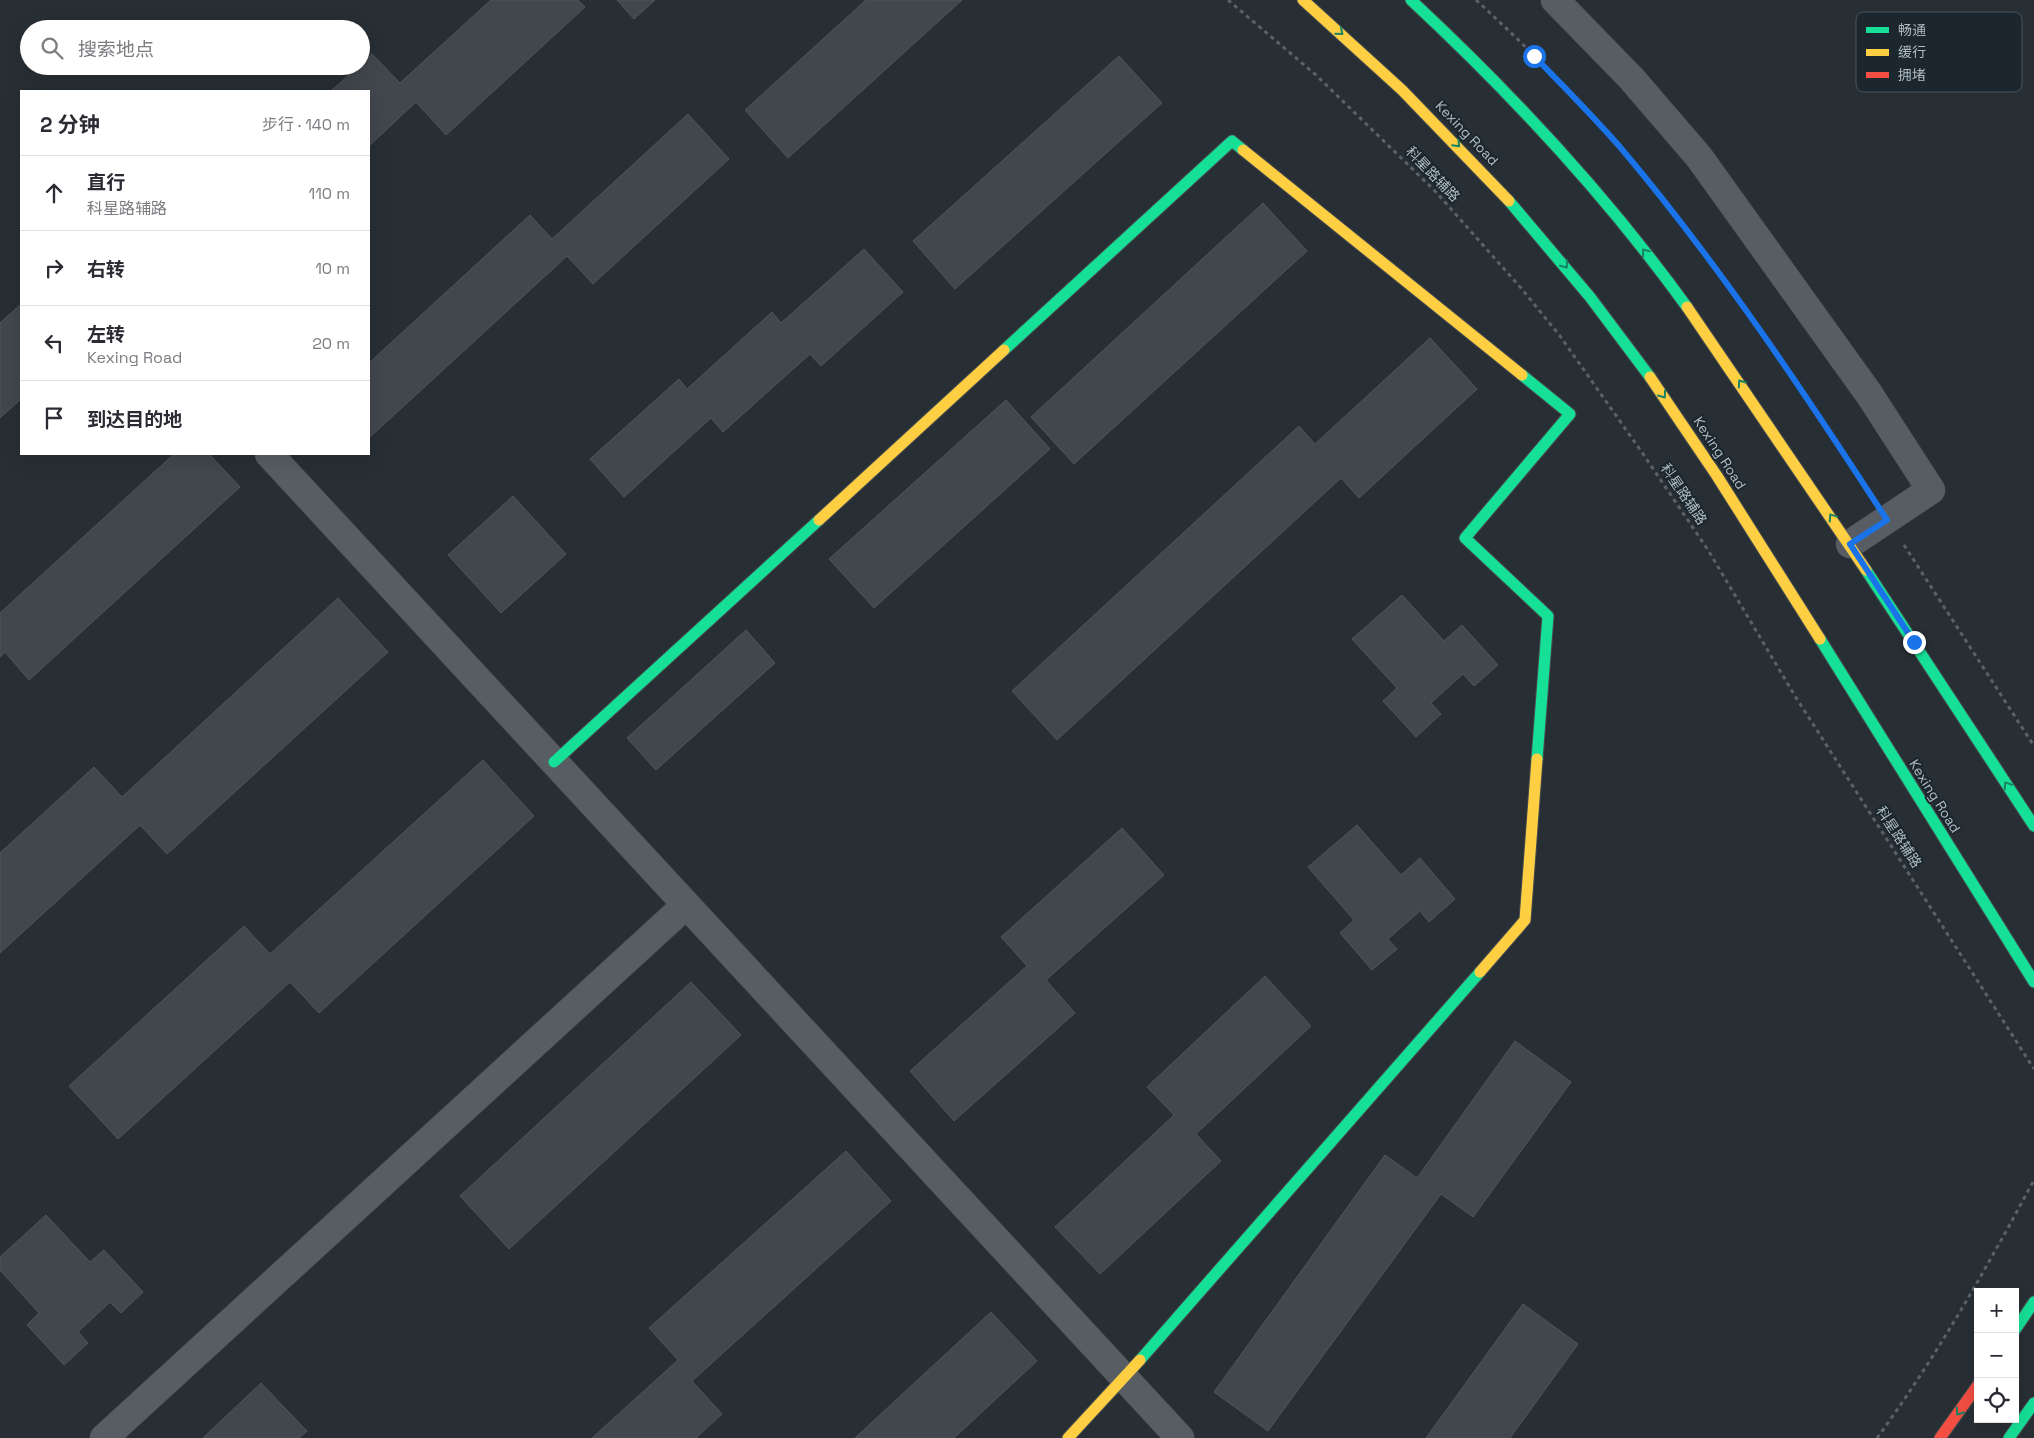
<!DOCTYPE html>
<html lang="zh">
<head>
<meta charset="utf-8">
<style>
	body { margin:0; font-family:"Space Grotesk","Noto Sans SC",sans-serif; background:#f2f2f3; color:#2b2b33 }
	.controls { position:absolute; right:15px; bottom:15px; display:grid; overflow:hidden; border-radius:0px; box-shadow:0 5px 20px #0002 }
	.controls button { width:45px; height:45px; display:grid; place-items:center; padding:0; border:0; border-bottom:1px solid #e1e1e2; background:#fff; color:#2b2b33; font:25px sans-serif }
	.stop { position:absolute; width:15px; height:15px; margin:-11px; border:4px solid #1a73e8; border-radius:50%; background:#fff }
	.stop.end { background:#1a73e8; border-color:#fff; box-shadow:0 1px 5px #0008 }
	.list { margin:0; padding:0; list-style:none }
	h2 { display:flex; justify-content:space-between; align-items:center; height:65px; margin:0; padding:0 20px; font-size:21px }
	h2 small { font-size:16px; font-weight:400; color:#7c7c81 }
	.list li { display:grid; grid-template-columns:32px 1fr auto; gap:15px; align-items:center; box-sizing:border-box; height:75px; padding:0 20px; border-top:1px solid #e1e1e2 }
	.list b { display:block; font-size:19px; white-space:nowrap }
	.list p { margin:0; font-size:16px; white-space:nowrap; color:#7c7c81 }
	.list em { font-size:16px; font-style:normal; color:#7c7c81 }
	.icon { flex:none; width:28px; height:28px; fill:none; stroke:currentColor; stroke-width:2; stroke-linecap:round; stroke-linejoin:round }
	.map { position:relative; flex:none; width:2034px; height:1438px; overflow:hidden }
	.search { position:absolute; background:#fff; box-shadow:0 5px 20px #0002; left:20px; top:20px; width:350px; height:55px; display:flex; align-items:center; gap:12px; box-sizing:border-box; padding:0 18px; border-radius:28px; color:#7c7c81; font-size:19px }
	.panel { position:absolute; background:#fff; box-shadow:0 5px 20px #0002; left:20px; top:90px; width:350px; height:365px; border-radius:0px }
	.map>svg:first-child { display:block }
	.building { fill:#41474c; stroke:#4f565b }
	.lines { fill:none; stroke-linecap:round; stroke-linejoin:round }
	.street-casing { stroke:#464b4f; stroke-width:29 }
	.fast-casing { stroke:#464b4f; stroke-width:13 }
	.slow-casing { stroke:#464b4f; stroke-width:13 }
	.jam-casing { stroke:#464b4f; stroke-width:13 }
	.path { stroke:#5b6166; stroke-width:3; stroke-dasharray:4 4; stroke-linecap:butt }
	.street { stroke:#575d62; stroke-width:28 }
	.fast { stroke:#16e098; stroke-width:11 }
	.slow { stroke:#ffcf43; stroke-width:11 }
	.jam { stroke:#f24e42; stroke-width:11 }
	.oneway { stroke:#188363 }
	.route { stroke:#1a73e8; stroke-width:6 }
	.labels { text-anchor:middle; stroke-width:4; stroke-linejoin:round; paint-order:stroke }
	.street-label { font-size:14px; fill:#b1bcc5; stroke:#1b262e }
	.key { fill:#1b262e; stroke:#48535b; stroke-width:1 }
	.key-label { font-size:14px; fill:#b1bcc5 }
</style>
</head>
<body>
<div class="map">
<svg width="2034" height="1438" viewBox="0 0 2034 1438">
	<rect width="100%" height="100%" fill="#282f34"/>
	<path class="building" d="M 491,0 L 578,0 L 585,7 L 446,135 L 416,102 L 369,146 L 369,91 L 331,91 L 359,66 L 361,66 L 361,64 L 372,54 L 400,83 Z
		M 617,0 L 655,0 L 634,19 Z
		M 866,0 L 962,0 L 788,158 L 745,110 Z
		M 1119,56 L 1162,103 L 955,289 L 913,241 Z
		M 688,114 L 729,159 L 593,284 L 567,256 L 369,438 L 369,363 L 530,215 L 552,239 Z
		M 1263,203 L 1307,251 L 1074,464 L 1031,417 Z
		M 864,249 L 903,292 L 821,366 L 810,354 L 723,432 L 711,418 L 624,497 L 590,459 L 679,379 L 687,389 L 772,312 L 781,323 Z
		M 21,304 L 21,399 L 0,418 L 0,323 Z
		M 1430,338 L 1477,389 L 1359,498 L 1341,478 L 1057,740 L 1012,691 L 1299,426 L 1315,444 Z
		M 1006,400 L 1050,449 L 874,608 L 829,559 Z
		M 174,454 L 209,454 L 240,487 L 29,680 L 5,652 L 0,657 L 0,613 Z
		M 513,496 L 566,554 L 501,613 L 448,555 Z
		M 1402,595 L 1444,641 L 1462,625 L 1498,665 L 1474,686 L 1463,674 L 1431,703 L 1441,714 L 1416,737 L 1383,701 L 1397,688 L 1352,639 Z
		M 338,598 L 388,652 L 167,854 L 140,825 L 0,953 L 0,853 L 94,767 L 122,797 Z
		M 746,630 L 775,663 L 656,770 L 627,738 Z
		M 483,760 L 534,816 L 319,1013 L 290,982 L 118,1139 L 69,1086 L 244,926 L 270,954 Z
		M 1357,825 L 1401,875 L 1420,858 L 1455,899 L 1429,922 L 1420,911 L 1388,939 L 1397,949 L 1372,970 L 1340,933 L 1354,920 L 1308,867 Z
		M 1122,828 L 1164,875 L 1046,980 L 1075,1013 L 954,1121 L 910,1071 L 1027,966 L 1001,937 Z
		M 1265,976 L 1311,1026 L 1196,1134 L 1221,1161 L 1100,1274 L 1055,1227 L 1174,1115 L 1147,1087 Z
		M 691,982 L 741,1035 L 509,1249 L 460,1196 Z
		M 1515,1041 L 1571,1082 L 1473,1217 L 1441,1194 L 1268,1431 L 1214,1392 L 1385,1155 L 1417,1178 Z
		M 846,1151 L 891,1201 L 692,1381 L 722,1414 L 696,1438 L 592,1438 L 678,1360 L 649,1328 Z
		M 46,1215 L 90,1262 L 104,1250 L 143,1292 L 121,1313 L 110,1302 L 78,1332 L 88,1343 L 64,1365 L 27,1325 L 39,1313 L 0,1270 L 0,1257 Z
		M 1523,1304 L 1578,1344 L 1510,1438 L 1426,1438 Z
		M 991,1312 L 1037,1361 L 954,1438 L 855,1438 Z
		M 261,1383 L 307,1431 L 299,1438 L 203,1438 Z"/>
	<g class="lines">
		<g class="street-casing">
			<path id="street" d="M 1555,0 L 1631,78 L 1699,157 L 1869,394 L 1931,490 L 1850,544
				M 269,454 L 1180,1438
				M 104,1438 L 686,905"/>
		</g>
		<g class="fast-casing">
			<path id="fast" d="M 1411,0 C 1512,94 1606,195 1687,307
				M 1509,201 L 1590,297 L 1650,377
				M 1004,350 L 1232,141 L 1243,150
				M 1522,375 L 1570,414 L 1465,538 L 1548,616 L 1537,759
				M 1866,570 L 2034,826
				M 1820,639 L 2034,982
				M 554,762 L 819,520
				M 2015,1330 L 2034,1302
				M 1140,1360 L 1480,972
				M 2009,1438 L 2034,1403"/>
		</g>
		<g class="slow-casing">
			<path id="slow" d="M 1303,0 L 1402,90 L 1509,201
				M 1243,150 L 1522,375
				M 1687,307 L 1866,570
				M 1650,377 L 1717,476 L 1820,639
				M 819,520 L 1004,350
				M 1480,972 L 1525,920 L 1537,759
				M 1068,1438 L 1140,1360"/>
		</g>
		<g class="jam-casing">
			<path id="jam" d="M 1940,1438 L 1978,1385"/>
		</g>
		<path class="path" d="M 1228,0 L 1316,75 L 1435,191 L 1521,288 L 1560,336 L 1641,451 L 1708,550 L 1795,696 L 2034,1069
			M 1476,0 C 1526,46 1575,95 1619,146 C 1713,255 1793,374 1870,494
			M 1904,545 L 2034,746
			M 1877,1438 C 1937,1356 1986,1269 2034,1180"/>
		<use href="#street" class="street"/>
		<use href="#fast" class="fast"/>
		<use href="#slow" class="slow"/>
		<use href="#jam" class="jam"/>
	</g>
	<defs><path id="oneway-chevron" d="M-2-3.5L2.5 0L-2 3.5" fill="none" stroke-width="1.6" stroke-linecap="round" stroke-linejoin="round" transform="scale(1.25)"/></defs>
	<g class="oneway">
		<use href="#oneway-chevron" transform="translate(1340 32) rotate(40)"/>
		<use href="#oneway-chevron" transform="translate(1457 144) rotate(47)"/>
		<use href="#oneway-chevron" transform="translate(1645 252) rotate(-127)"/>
		<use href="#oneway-chevron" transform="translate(1565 265) rotate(52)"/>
		<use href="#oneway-chevron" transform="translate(1741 383) rotate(-125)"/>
		<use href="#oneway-chevron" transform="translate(1663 395) rotate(54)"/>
		<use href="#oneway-chevron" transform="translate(1832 517) rotate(-124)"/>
		<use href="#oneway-chevron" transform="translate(2007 785) rotate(-123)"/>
		<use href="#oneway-chevron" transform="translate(1959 1412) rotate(125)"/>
	</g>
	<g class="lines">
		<path class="route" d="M 1534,56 C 1563,86 1593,116 1620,147 C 1719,264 1804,392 1887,520 L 1850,544 L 1914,642"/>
	</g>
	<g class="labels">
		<g class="street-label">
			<text transform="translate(1467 133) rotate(46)" y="5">Kexing Road</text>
			<text transform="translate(1433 174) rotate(46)" y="5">科星路辅路</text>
			<text transform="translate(1720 453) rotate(57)" y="5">Kexing Road</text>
			<text transform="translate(1684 494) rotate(56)" y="5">科星路辅路</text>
			<text transform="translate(1935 796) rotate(58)" y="5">Kexing Road</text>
			<text transform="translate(1899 837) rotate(57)" y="5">科星路辅路</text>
		</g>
	</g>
	<rect x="1856" y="12" width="166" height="80" rx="8" class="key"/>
	<rect x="1866" y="27" width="23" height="6" fill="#16e098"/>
	<rect x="1866" y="49" width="23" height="7" fill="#ffcf43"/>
	<rect x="1866" y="72" width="23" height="6" fill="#f24e42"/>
	<g class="key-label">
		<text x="1898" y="35">畅通</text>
		<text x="1898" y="57">缓行</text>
		<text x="1898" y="80">拥堵</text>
	</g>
</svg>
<div class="controls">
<button>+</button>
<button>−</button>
<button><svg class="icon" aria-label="locate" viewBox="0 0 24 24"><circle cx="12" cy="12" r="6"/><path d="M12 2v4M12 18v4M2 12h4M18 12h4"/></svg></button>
</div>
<div class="stop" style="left:1534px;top:56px"></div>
<div class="stop end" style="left:1914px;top:642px"></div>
<div class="search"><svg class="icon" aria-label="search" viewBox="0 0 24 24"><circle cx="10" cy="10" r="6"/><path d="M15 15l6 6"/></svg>搜索地点</div>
<section class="panel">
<h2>2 分钟<small>步行 · 140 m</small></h2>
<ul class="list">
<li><svg class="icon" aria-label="ahead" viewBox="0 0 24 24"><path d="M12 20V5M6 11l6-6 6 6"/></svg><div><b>直行</b><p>科星路辅路</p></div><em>110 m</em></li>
<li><svg class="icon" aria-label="right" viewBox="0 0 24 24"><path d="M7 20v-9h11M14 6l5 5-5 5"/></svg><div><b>右转</b></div><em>10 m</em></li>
<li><svg class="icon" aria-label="left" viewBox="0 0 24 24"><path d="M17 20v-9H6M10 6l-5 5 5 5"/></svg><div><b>左转</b><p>Kexing Road</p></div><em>20 m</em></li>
<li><svg class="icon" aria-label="arrive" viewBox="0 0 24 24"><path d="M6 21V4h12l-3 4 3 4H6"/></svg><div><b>到达目的地</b></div></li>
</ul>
</section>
</div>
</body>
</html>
